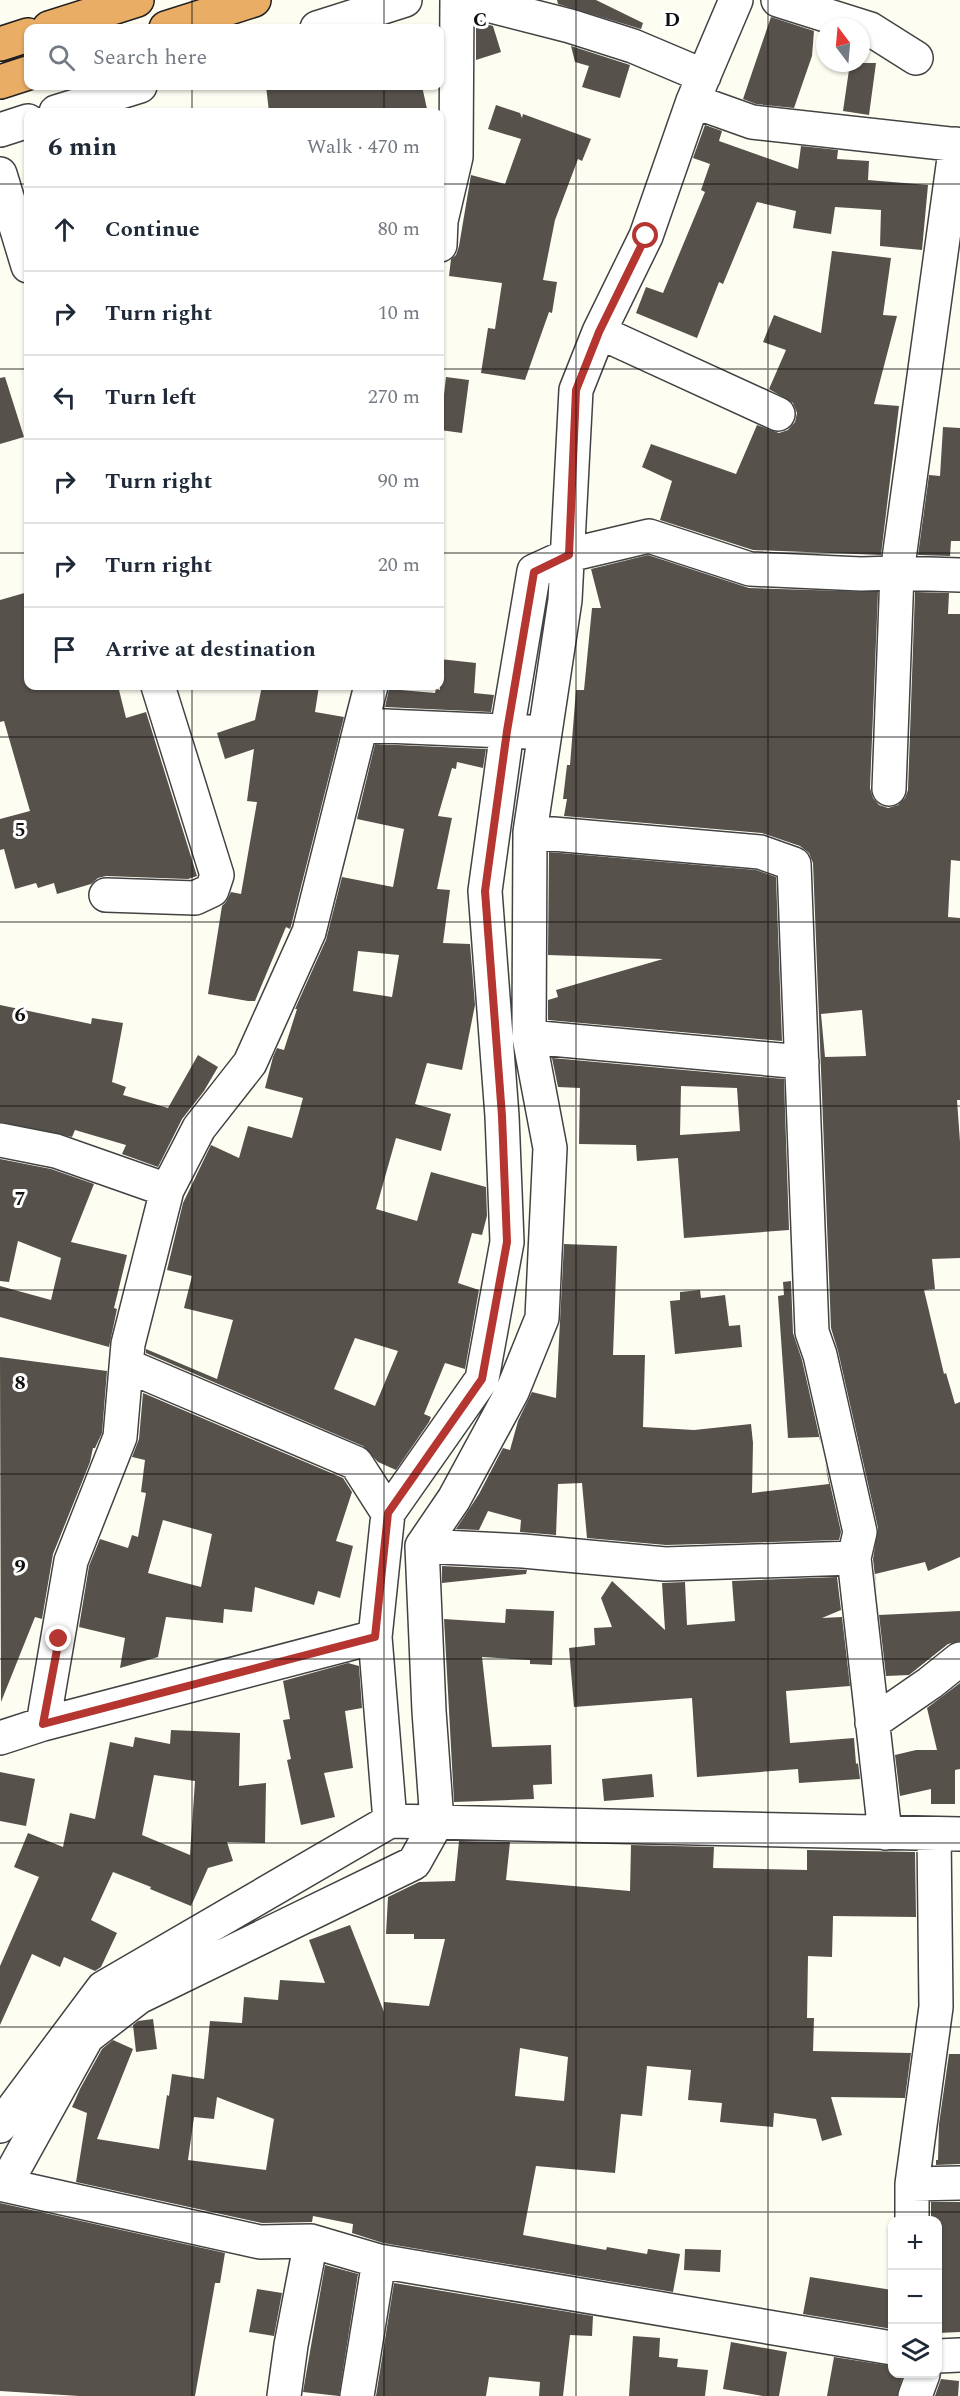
<!DOCTYPE html>
<html lang="en">
<head>
<meta charset="utf-8">
<style>
	body { margin:0; font-family:Spectral,serif; background:#f2f2f3; color:#1f2937 }
	.controls { position:absolute; right:18px; bottom:18px; display:grid; overflow:hidden; border-radius:12px; box-shadow:0 2px 4px #0004 }
	.controls button { width:54px; height:54px; display:grid; place-items:center; padding:0; border:0; border-bottom:2px solid #e0e1e3; background:#fff; color:#1f2937; font:30px sans-serif }
	.compass { position:absolute; left:816px; top:18px; width:54px; height:54px; border-radius:50%; background:#fff; box-shadow:0 2px 4px #0004; rotate:344deg }
	.stop { position:absolute; width:18px; height:18px; margin:-14px; border:4px solid #b53631; border-radius:50%; background:#fff }
	.stop.end { background:#b53631; border-color:#fff; box-shadow:0 2px 6px #0008 }
	.list { margin:0; padding:0; list-style:none }
	h2 { display:flex; justify-content:space-between; align-items:center; height:78px; margin:0; padding:0 24px; font-size:26px }
	h2 small { font-size:20px; font-weight:400; color:#747a83 }
	.list li { display:grid; grid-template-columns:39px 1fr auto; gap:18px; align-items:center; box-sizing:border-box; height:84px; padding:0 24px; border-top:2px solid #e0e1e3 }
	.list b { display:block; font-size:22px; white-space:nowrap }
	.list em { font-size:20px; font-style:normal; color:#747a83 }
	.icon { flex:none; width:33px; height:33px; fill:none; stroke:currentColor; stroke-width:2; stroke-linecap:round; stroke-linejoin:round }
	.map { position:relative; flex:none; width:960px; height:2396px; overflow:hidden }
	.search { position:absolute; background:#fff; box-shadow:0 2px 4px #0004; left:24px; top:24px; width:420px; height:66px; display:flex; align-items:center; gap:15px; box-sizing:border-box; padding:0 21px; border-radius:12px; color:#747a83; font-size:22px }
	.panel { position:absolute; background:#fff; box-shadow:0 2px 4px #0004; left:24px; top:108px; width:420px; height:582px; border-radius:12px }
	.map>svg:first-child { display:block }
	.building { fill:#57514c; fill-rule:evenodd }
	.lines { fill:none; stroke-linecap:round; stroke-linejoin:round }
	.minor-casing { stroke:#424242; stroke-width:36 }
	.highway-casing { stroke:#202020; stroke-width:36 }
	.minor { stroke:#fff; stroke-width:33 }
	.highway { stroke:#e9ad65; stroke-width:33 }
	.route { stroke:#b53631; stroke-width:8 }
	.grid { fill:none; stroke:#0f0f0f; stroke-width:1.5; stroke-opacity:0.55 }
	.grid-label { font-size:20px; text-anchor:middle; font-weight:bold; fill:#0f0f0f; stroke:#fff; stroke-width:6; stroke-linejoin:round; paint-order:stroke }
</style>
</head>
<body>
<div class="map">
<svg width="960" height="2396" viewBox="0 0 960 2396">
	<rect width="100%" height="100%" fill="#fefdf2"/>
	<path class="building" d="M 557,0 L 596,0 L 643,23 L 641,29 L 558,4 Z
		M 771,17 L 814,31 L 812,56 L 794,108 L 756,104 L 743,99 Z
		M 482,23 L 493,26 L 501,52 L 476,60 L 476,25 Z
		M 571,46 L 630,65 L 620,98 L 582,87 L 589,66 L 575,62 Z
		M 850,63 L 876,63 L 869,115 L 843,111 Z
		M 266,86 L 422,86 L 427,109 L 409,112 L 269,112 Z
		M 496,105 L 520,113 L 522,118 L 523,114 L 591,139 L 582,161 L 578,159 L 555,220 L 543,280 L 557,282 L 552,313 L 549,312 L 525,380 L 481,373 L 488,328 L 495,329 L 502,283 L 449,276 L 451,259 L 456,255 L 459,246 L 471,175 L 505,184 L 521,139 L 488,129 Z
		M 705,125 L 722,131 L 719,141 L 798,169 L 801,146 L 838,150 L 837,159 L 869,161 L 868,180 L 928,185 L 922,250 L 880,246 L 881,210 L 835,207 L 831,234 L 793,228 L 796,211 L 757,202 L 723,284 L 719,282 L 697,338 L 636,313 L 646,287 L 663,293 L 705,192 L 701,190 L 710,164 L 693,158 Z
		M 832,251 L 891,258 L 883,315 L 897,316 L 874,404 L 899,406 L 881,555 L 753,550 L 660,520 L 672,481 L 642,467 L 651,444 L 736,474 L 757,425 L 779,433 L 788,430 L 795,422 L 797,413 L 793,403 L 769,389 L 786,350 L 763,342 L 774,315 L 821,333 Z
		M 5,377 L 24,437 L 0,444 L 0,378 Z
		M 446,377 L 469,380 L 462,433 L 440,430 Z
		M 943,427 L 960,428 L 960,541 L 951,541 L 950,556 L 918,555 L 929,475 L 940,476 Z
		M 648,555 L 749,588 L 878,592 L 870,788 L 873,798 L 879,805 L 888,808 L 898,805 L 905,798 L 908,790 L 915,592 L 949,593 L 948,614 L 960,614 L 960,861 L 951,860 L 948,917 L 960,918 L 960,1100 L 957,1100 L 960,1142 L 960,1258 L 932,1259 L 935,1289 L 924,1290 L 944,1374 L 946,1373 L 955,1404 L 960,1402 L 960,1557 L 928,1571 L 925,1562 L 875,1574 L 877,1594 L 873,1559 L 878,1528 L 838,1351 L 831,1328 L 813,863 L 809,853 L 800,846 L 762,833 L 564,816 L 567,799 L 563,799 L 567,765 L 570,765 L 576,690 L 584,690 L 592,608 L 601,608 L 591,569 ZM 862,1010 L 866,1056 L 825,1057 L 821,1014 Z
		M 28,592 L 28,686 L 118,686 L 126,718 L 146,712 L 197,876 L 188,879 L 106,876 L 98,878 L 91,884 L 57,894 L 54,883 L 38,888 L 36,883 L 15,889 L 4,849 L 0,850 L 0,819 L 30,811 L 4,721 L 0,722 L 0,600 Z
		M 440,659 L 476,663 L 474,693 L 494,695 L 491,712 L 385,707 L 389,689 L 435,693 L 436,689 L 440,690 Z
		M 262,686 L 319,686 L 315,712 L 344,717 L 291,926 L 290,929 L 286,927 L 255,1001 L 248,1001 L 208,994 L 222,906 L 226,902 L 231,892 L 241,894 L 257,802 L 247,801 L 254,749 L 225,759 L 217,733 L 255,720 Z
		M 375,744 L 486,749 L 483,768 L 457,762 L 456,769 L 452,768 L 438,816 L 452,818 L 437,889 L 450,890 L 443,943 L 470,944 L 475,1005 L 462,1070 L 427,1063 L 415,1104 L 451,1114 L 441,1151 L 396,1138 L 376,1209 L 417,1221 L 431,1172 L 486,1187 L 487,1216 L 482,1235 L 472,1233 L 458,1283 L 479,1290 L 465,1369 L 445,1363 L 424,1414 L 431,1417 L 429,1422 L 396,1470 L 378,1462 L 363,1446 L 146,1353 L 146,1349 L 217,1379 L 233,1320 L 184,1308 L 192,1276 L 167,1270 L 183,1203 L 211,1145 L 239,1158 L 248,1126 L 292,1138 L 303,1098 L 265,1088 L 273,1057 L 277,1048 L 284,1050 L 297,1009 L 295,1009 L 326,940 L 342,877 L 393,887 L 404,829 L 357,819 ZM 358,951 L 399,955 L 392,997 L 353,991 ZM 355,1338 L 398,1351 L 375,1406 L 334,1389 Z
		M 549,852 L 756,870 L 776,877 L 782,1041 L 548,1020 L 548,1000 L 558,997 L 556,990 L 663,959 L 548,955 Z
		M 0,1005 L 91,1024 L 92,1018 L 123,1023 L 112,1082 L 126,1087 L 123,1095 L 168,1108 L 198,1055 L 218,1067 L 204,1091 L 182,1119 L 158,1167 L 122,1154 L 126,1145 L 75,1130 L 72,1137 L 0,1122 Z
		M 552,1058 L 784,1079 L 789,1230 L 684,1238 L 678,1158 L 637,1161 L 636,1145 L 579,1144 L 580,1088 L 558,1087 ZM 681,1086 L 737,1088 L 740,1131 L 680,1135 Z
		M 0,1159 L 51,1169 L 94,1184 L 71,1242 L 127,1255 L 114,1308 L 117,1309 L 109,1347 L 0,1317 L 0,1286 L 51,1300 L 61,1258 L 18,1241 L 9,1282 L 0,1281 Z
		M 564,1244 L 617,1246 L 613,1355 L 645,1355 L 643,1427 L 694,1430 L 751,1424 L 753,1443 L 752,1493 L 829,1484 L 825,1462 L 841,1532 L 839,1540 L 666,1545 L 587,1538 L 582,1483 L 558,1484 L 556,1535 L 520,1532 L 521,1520 L 488,1511 L 479,1530 L 456,1529 L 479,1494 L 503,1448 L 510,1450 L 518,1421 L 532,1392 L 556,1398 Z
		M 791,1281 L 793,1333 L 802,1360 L 821,1444 L 819,1437 L 788,1438 L 778,1296 L 784,1295 L 783,1282 Z
		M 700,1290 L 701,1298 L 725,1295 L 729,1326 L 740,1325 L 742,1347 L 675,1354 L 670,1301 L 680,1300 L 680,1292 Z
		M 0,1357 L 107,1371 L 102,1433 L 95,1448 L 93,1448 L 90,1462 L 53,1554 L 42,1619 L 35,1617 L 1,1702 Z
		M 143,1393 L 343,1478 L 352,1492 L 336,1541 L 353,1546 L 340,1598 L 318,1591 L 314,1605 L 255,1587 L 252,1612 L 224,1609 L 223,1623 L 166,1617 L 158,1657 L 120,1668 L 125,1638 L 79,1627 L 89,1566 L 100,1539 L 128,1548 L 132,1535 L 138,1537 L 146,1493 L 141,1492 L 145,1460 L 132,1457 L 139,1439 ZM 163,1520 L 212,1534 L 201,1587 L 148,1573 Z
		M 442,1566 L 527,1570 L 526,1574 L 442,1583 Z
		M 837,1577 L 841,1610 L 822,1618 L 842,1617 L 850,1686 L 786,1691 L 790,1743 L 854,1738 L 856,1764 L 858,1763 L 860,1779 L 799,1783 L 798,1769 L 697,1777 L 692,1698 L 574,1707 L 569,1648 L 595,1645 L 594,1628 L 612,1627 L 601,1598 L 612,1581 L 665,1630 L 662,1583 L 685,1582 L 687,1625 L 735,1621 L 732,1581 Z
		M 506,1609 L 554,1611 L 552,1665 L 530,1664 L 530,1660 L 482,1657 L 492,1747 L 551,1745 L 552,1784 L 533,1785 L 534,1799 L 454,1802 L 444,1619 L 505,1623 Z
		M 960,1611 L 960,1641 L 948,1644 L 909,1675 L 886,1676 L 879,1615 Z
		M 348,1663 L 359,1666 L 362,1708 L 345,1711 L 353,1768 L 324,1773 L 335,1817 L 301,1825 L 287,1760 L 291,1759 L 283,1720 L 290,1719 L 283,1681 Z
		M 960,1683 L 960,1769 L 955,1770 L 955,1804 L 931,1804 L 931,1789 L 900,1796 L 895,1755 L 916,1750 L 937,1750 L 927,1708 Z
		M 171,1730 L 240,1733 L 239,1786 L 266,1783 L 265,1843 L 227,1842 L 233,1861 L 208,1868 L 191,1906 L 150,1889 L 151,1887 L 113,1872 L 91,1920 L 117,1933 L 101,1967 L 95,1971 L 64,1957 L 60,1967 L 32,1954 L 0,2025 L 0,1966 L 39,1877 L 14,1867 L 28,1833 L 63,1847 L 70,1813 L 95,1819 L 110,1742 L 133,1747 L 135,1737 L 170,1744 ZM 154,1775 L 195,1781 L 190,1855 L 142,1835 Z
		M 0,1772 L 35,1779 L 26,1826 L 0,1821 Z
		M 652,1774 L 654,1797 L 604,1801 L 602,1779 Z
		M 459,1841 L 510,1842 L 506,1880 L 630,1891 L 631,1845 L 714,1847 L 713,1868 L 807,1870 L 807,1850 L 915,1852 L 916,1917 L 833,1916 L 832,1957 L 808,1956 L 807,2018 L 814,2018 L 813,2051 L 911,2053 L 905,2098 L 831,2097 L 842,2135 L 822,2141 L 816,2119 L 774,2113 L 773,2127 L 720,2122 L 722,2103 L 688,2100 L 691,2070 L 647,2066 L 642,2116 L 621,2114 L 615,2173 L 536,2166 L 523,2235 L 606,2250 L 607,2247 L 647,2254 L 648,2249 L 680,2254 L 673,2292 L 383,2243 L 352,2233 L 353,2224 L 313,2216 L 312,2222 L 262,2223 L 76,2182 L 87,2113 L 72,2107 L 80,2089 L 102,2049 L 113,2040 L 133,2049 L 97,2139 L 159,2149 L 167,2095 L 169,2096 L 172,2074 L 204,2079 L 210,2021 L 242,2023 L 244,1997 L 278,2000 L 280,1980 L 325,1983 L 309,1940 L 350,1925 L 384,2012 L 384,2002 L 429,2006 L 445,1939 L 414,1939 L 414,1934 L 386,1934 L 388,1897 L 419,1882 L 455,1881 ZM 520,2048 L 568,2057 L 564,2101 L 515,2096 ZM 217,2097 L 274,2119 L 266,2170 L 188,2160 L 194,2117 L 214,2119 Z
		M 153,2019 L 157,2049 L 136,2052 L 133,2025 L 138,2021 Z
		M 949,2054 L 960,2054 L 960,2164 L 936,2165 L 936,2160 L 938,2160 L 939,2124 Z
		M 931,2202 L 960,2202 L 960,2332 L 938,2333 L 938,2220 L 931,2220 Z
		M 0,2203 L 225,2253 L 220,2283 L 215,2283 L 195,2396 L 79,2396 L 0,2391 Z
		M 685,2249 L 721,2250 L 720,2272 L 684,2270 Z
		M 325,2265 L 358,2274 L 339,2396 L 303,2392 Z
		M 810,2277 L 892,2290 L 892,2329 L 803,2314 Z
		M 394,2283 L 593,2316 L 592,2336 L 570,2335 L 563,2396 L 539,2396 L 540,2382 L 489,2377 L 486,2396 L 376,2396 Z
		M 257,2289 L 282,2293 L 274,2336 L 249,2332 Z
		M 633,2336 L 660,2338 L 659,2357 L 678,2359 L 677,2367 L 708,2370 L 705,2396 L 629,2396 Z
		M 731,2342 L 787,2352 L 779,2396 L 763,2396 L 723,2389 Z
		M 834,2357 L 892,2366 L 892,2373 L 903,2375 L 897,2396 L 827,2396 Z
		M 941,2379 L 959,2381 L 958,2396 L 935,2396 Z"/>
	<g class="lines">
		<g class="minor-casing">
			<path id="minor" d="M 468,0 L 570,26 L 633,46 L 704,76
				M 778,0 L 870,29 L 916,58
				M 317,28 L 405,0
				M 693,101 L 752,122 L 960,145
				M 56,112 L 140,86
				M 0,130 L 28,121
				M 0,174 L 28,266
				M 440,245 L 441,221 L 456,157 L 457,0
				M 599,332 L 778,414
				M 371,686 L 361,725 L 529,732
				M 889,789 L 897,573 L 960,575
				M 106,895 L 195,898 L 212,890 L 217,875 L 158,686
				M 529,1037 L 802,1062
				M 0,1140 L 56,1151 L 167,1190
				M 128,1366 L 356,1463 L 388,1513
				M 422,1546 L 523,1551 L 665,1564 L 854,1558 L 860,1532 L 820,1355 L 812,1332 L 794,864 L 760,852 L 530,832
				M 854,1558 L 885,1833
				M 872,1723 L 930,1683 L 960,1659
				M 43,1724 L 71,1561 L 120,1437 L 128,1344 L 167,1190 L 199,1128 L 250,1063 L 309,932 L 361,725
				M 0,1738 L 43,1724 L 375,1637
				M 390,1821 L 375,1637 L 388,1513 L 482,1379 L 507,1242 L 502,1116 L 485,891 L 507,731 L 534,571 L 569,555 L 649,536 L 750,569 L 861,574 L 897,573 L 956,144
				M 0,2126 L 103,1988 L 390,1821 L 960,1834
				M 0,2184 L 260,2242 L 311,2241 L 379,2261 L 892,2348
				M 912,2184 L 960,2183
				M 5,2185 L 87,2037 L 139,1997 L 414,1863 L 437,1822 L 429,1711 L 422,1546 L 454,1499 L 512,1392 L 542,1318 L 550,1148 L 529,1037 L 530,832 L 565,600 L 576,390 L 599,332 L 646,236 L 693,101 L 736,0
				M 912,2220 L 912,2184 L 936,2007 L 934,1834
				M 938,2356 L 960,2355
				M 284,2396 L 291,2345 L 311,2241
				M 357,2396 L 379,2261
				M 915,2396 L 923,2374"/>
		</g>
		<g class="highway-casing">
			<path id="highway" d="M 49,28 L 137,0
				M 166,28 L 254,0
				M 0,44 L 28,35
				M 0,82 L 28,73"/>
		</g>
		<use href="#minor" class="minor"/>
		<use href="#highway" class="highway"/>
	</g>
	<g class="lines">
		<path class="route" d="M 59,1639 L 43,1724 L 375,1637 L 388,1513 L 482,1379 L 507,1242 L 502,1116 L 485,891 L 507,731 L 534,572 L 569,555 L 576,390 L 599,332 L 646,236"/>
	</g>
	<path class="grid" d="M 192,0 L 192,28M 384,0 L 384,28M 576,0 L 576,2396M 768,0 L 768,2396M 192,86 L 192,112M 384,86 L 384,112M 0,184 L 28,184M 440,184 L 960,184M 0,369 L 28,369M 440,369 L 960,369M 0,553 L 28,553M 440,553 L 960,553M 192,686 L 192,2396M 384,686 L 384,2396M 0,737 L 960,737M 0,922 L 960,922M 0,1106 L 960,1106M 0,1290 L 960,1290M 0,1474 L 960,1474M 0,1659 L 960,1659M 0,1843 L 960,1843M 0,2027 L 960,2027M 0,2212 L 960,2212"/>
	<g class="grid-label">
		<text x="480" y="26">C</text>
		<text x="672" y="26">D</text>
		<text x="20" y="836">5</text>
		<text x="20" y="1021">6</text>
		<text x="20" y="1205">7</text>
		<text x="20" y="1389">8</text>
		<text x="20" y="1573">9</text>
	</g>
</svg>
<div class="controls">
<button>+</button>
<button>−</button>
<button><svg class="icon" aria-label="layers" viewBox="0 0 24 24"><path d="M12 4l9 5-9 5-9-5zM3 14l9 5 9-5"/></svg></button>
</div>
<svg class="compass" viewBox="-18 -18 36 36"><path d="M0-13l5 13h-10z" fill="#e53935"/><path d="M0 13l5-13h-10z" fill="#747a83"/></svg>
<div class="stop" style="left:646px;top:236px"></div>
<div class="stop end" style="left:59px;top:1639px"></div>
<div class="search"><svg class="icon" aria-label="search" viewBox="0 0 24 24"><circle cx="10" cy="10" r="6"/><path d="M15 15l6 6"/></svg>Search here</div>
<section class="panel">
<h2>6 min<small>Walk · 470 m</small></h2>
<ul class="list">
<li><svg class="icon" aria-label="ahead" viewBox="0 0 24 24"><path d="M12 20V5M6 11l6-6 6 6"/></svg><div><b>Continue</b></div><em>80 m</em></li>
<li><svg class="icon" aria-label="right" viewBox="0 0 24 24"><path d="M7 20v-9h11M14 6l5 5-5 5"/></svg><div><b>Turn right</b></div><em>10 m</em></li>
<li><svg class="icon" aria-label="left" viewBox="0 0 24 24"><path d="M17 20v-9H6M10 6l-5 5 5 5"/></svg><div><b>Turn left</b></div><em>270 m</em></li>
<li><svg class="icon" aria-label="right" viewBox="0 0 24 24"><path d="M7 20v-9h11M14 6l5 5-5 5"/></svg><div><b>Turn right</b></div><em>90 m</em></li>
<li><svg class="icon" aria-label="right" viewBox="0 0 24 24"><path d="M7 20v-9h11M14 6l5 5-5 5"/></svg><div><b>Turn right</b></div><em>20 m</em></li>
<li><svg class="icon" aria-label="arrive" viewBox="0 0 24 24"><path d="M6 21V4h12l-3 4 3 4H6"/></svg><div><b>Arrive at destination</b></div></li>
</ul>
</section>
</div>
</body>
</html>
